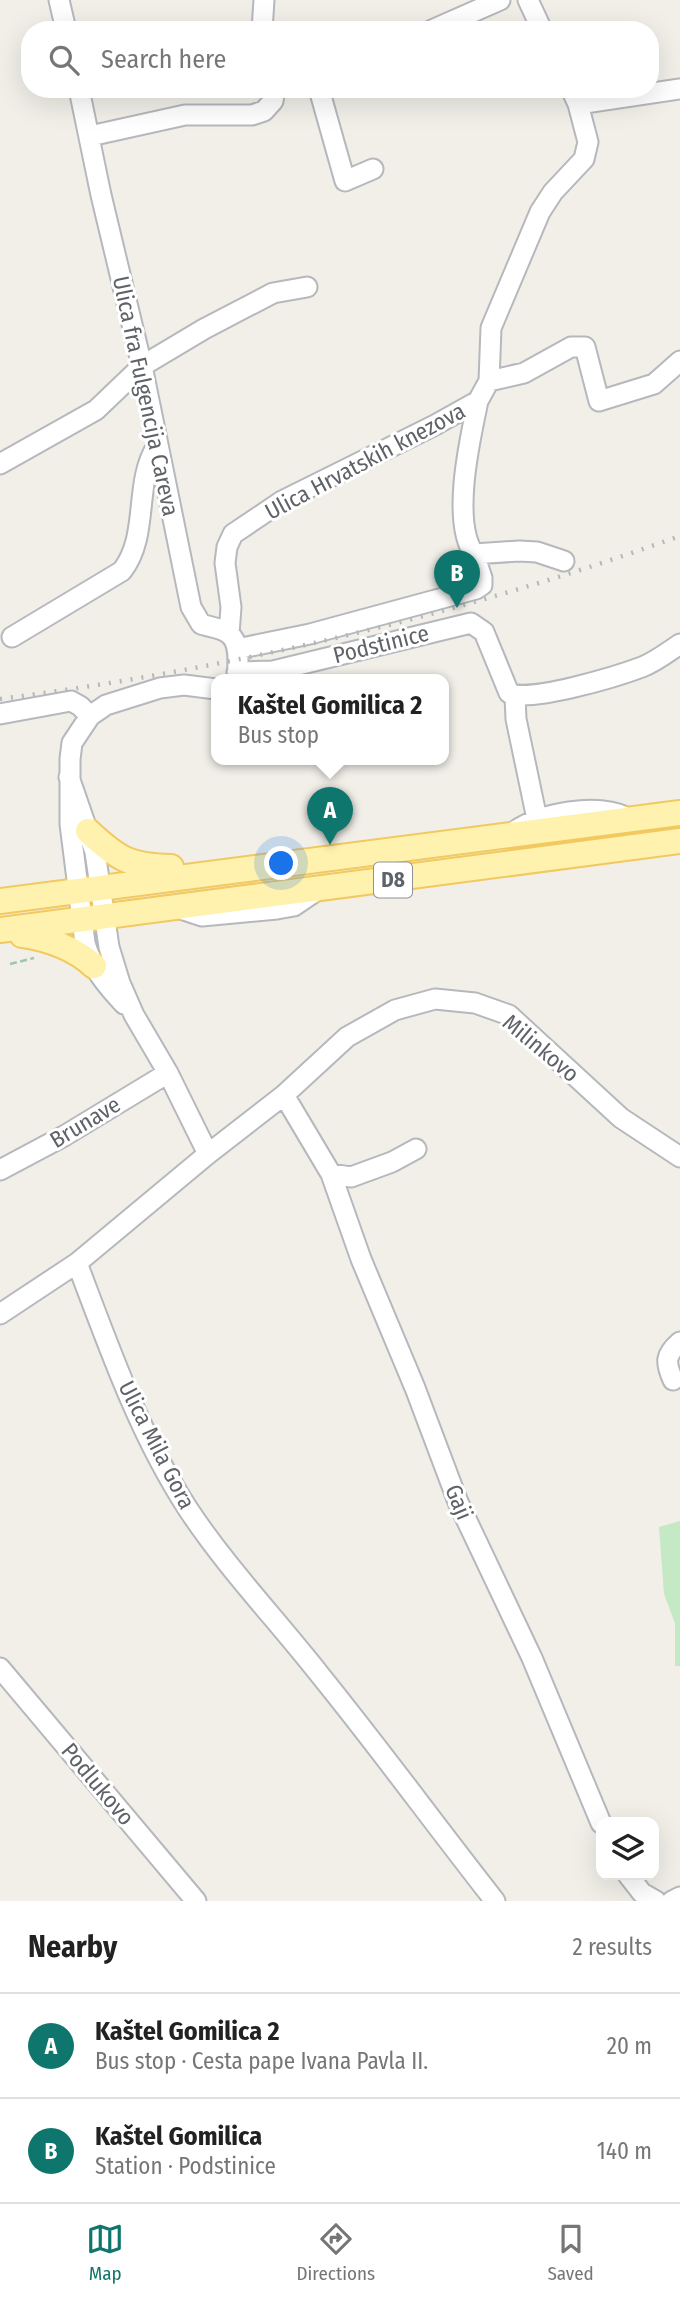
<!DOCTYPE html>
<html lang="en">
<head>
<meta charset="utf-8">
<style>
	body { margin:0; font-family:"Fira Sans Condensed",sans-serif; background:#f2f2f2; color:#222 }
	.controls { position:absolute; right:21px; bottom:21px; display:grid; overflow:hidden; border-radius:14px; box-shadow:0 7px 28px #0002 }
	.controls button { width:63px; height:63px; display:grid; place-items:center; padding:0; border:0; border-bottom:2px solid #e0e0e0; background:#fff; color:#222; font:35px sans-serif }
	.you { position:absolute; left:282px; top:864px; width:24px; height:24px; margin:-18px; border:5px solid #fff; border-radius:50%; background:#1a73e8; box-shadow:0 0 0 10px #1a73e833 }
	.badge { display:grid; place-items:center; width:46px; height:46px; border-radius:50%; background:#0f766e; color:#fff; font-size:23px; font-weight:700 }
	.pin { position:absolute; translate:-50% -58px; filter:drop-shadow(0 2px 4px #0008) }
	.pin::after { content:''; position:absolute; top:37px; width:24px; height:21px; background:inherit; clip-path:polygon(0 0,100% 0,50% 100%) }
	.popup { position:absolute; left:211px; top:674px; width:238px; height:91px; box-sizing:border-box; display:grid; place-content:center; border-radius:14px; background:#fff; filter:drop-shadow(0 2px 5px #0005); font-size:23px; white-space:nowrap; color:#767676 }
	.popup b { font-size:26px; color:#222 }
	.popup::after { content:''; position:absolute; left:50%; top:100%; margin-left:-14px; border:14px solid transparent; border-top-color:#fff }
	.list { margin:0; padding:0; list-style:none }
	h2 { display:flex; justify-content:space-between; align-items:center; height:91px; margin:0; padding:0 28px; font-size:30px }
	h2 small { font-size:23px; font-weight:400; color:#767676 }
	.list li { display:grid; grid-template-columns:46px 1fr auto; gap:21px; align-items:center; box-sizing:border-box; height:105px; padding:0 28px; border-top:2px solid #e0e0e0 }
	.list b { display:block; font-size:26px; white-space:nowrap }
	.list p { margin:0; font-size:23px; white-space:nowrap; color:#767676 }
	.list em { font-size:23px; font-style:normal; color:#767676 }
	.icon { flex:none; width:38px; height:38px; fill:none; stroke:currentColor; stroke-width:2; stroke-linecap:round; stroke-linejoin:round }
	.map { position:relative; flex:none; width:680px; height:1901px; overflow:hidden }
	.search { position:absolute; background:#fff; box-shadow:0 7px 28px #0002; left:21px; right:21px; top:21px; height:77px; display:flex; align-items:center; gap:18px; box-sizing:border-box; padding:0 24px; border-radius:28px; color:#767676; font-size:26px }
	.sheet { height:301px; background:#fff }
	nav { display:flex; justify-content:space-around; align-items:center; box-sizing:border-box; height:98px; border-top:2px solid #e0e0e0; background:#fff; font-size:19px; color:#767676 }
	nav a { display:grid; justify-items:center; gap:4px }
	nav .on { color:#0f766e }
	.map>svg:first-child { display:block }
	.green { fill:#c5e8c5 }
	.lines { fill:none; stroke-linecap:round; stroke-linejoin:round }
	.minor-casing { stroke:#b5b8bc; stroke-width:23 }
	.major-casing { stroke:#f2c960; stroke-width:28 }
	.path { stroke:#9cc7a9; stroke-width:2.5; stroke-dasharray:7 3.5; stroke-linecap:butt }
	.minor { stroke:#fff; stroke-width:19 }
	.major { stroke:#fff2af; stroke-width:24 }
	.rail { stroke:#b6b7b8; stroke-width:4.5; stroke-dasharray:2 9; stroke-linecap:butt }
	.labels { text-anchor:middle; stroke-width:6; stroke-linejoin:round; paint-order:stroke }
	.shield { fill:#fff; stroke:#8f9295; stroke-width:2 }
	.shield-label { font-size:21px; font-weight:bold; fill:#5f6368 }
	.street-label { font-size:23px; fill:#5f6368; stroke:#fff }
</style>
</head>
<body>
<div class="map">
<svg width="680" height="1901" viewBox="0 0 680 1901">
	<rect width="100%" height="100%" fill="#f1efe8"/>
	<path class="green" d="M 680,1521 L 680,1666 L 675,1666 L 675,1623 L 664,1594 L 659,1527 Z"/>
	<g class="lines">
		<g class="minor-casing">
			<path id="minor" d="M 59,0 L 66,30
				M 528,0 L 542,30
				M 262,30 L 264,0
				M 432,30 L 500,0
				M 79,89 L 101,195 L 142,366 L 191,607 L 201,624 C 209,627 222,628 229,634 C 241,643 238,665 237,679
				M 319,89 L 345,181 L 373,169
				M 578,104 L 680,89
				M 90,136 L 185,115 L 252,115 L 264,111 L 273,101 L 275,89
				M 489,381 L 524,373 L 571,347 L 585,347 L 599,401 L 654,384 L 680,361
				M 478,401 C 470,439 451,521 474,554 L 519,551 L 537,552 L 564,561
				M 0,464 L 96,410 L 142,366 L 204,329 L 273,293 L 307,287
				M 229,634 L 231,607 L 225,563 L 227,547 L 233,534 L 282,501 L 435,425 L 478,401 L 489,381 L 491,328 L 540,212 L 553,192 L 584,159 L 588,142 L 578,104 L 571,89
				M 12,637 L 122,571 C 150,535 133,483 157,446
				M 237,649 L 310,634 L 476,589 L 482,585 L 482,578 L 474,554
				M 237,672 L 273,671 L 471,623 L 484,632 L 509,693 C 530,703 618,676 642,667 C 655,662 668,652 680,644
				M 515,696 L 516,719 L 537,819
				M 0,714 L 71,701 L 80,706 L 90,716
				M 69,777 L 95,852 L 109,947 L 120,983 L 134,1015 L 168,1073 L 208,1154 L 77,1263 C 109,1347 139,1434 188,1509 C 227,1568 276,1619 320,1675 C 380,1749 436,1826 495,1901
				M 515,831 C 542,813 596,803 626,817
				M 178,908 L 202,916 L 277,909 L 294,906 L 319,889
				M 124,1004 C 106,985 92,968 85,943 L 70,824 L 70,759 L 72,743 L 90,716 L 106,705 L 160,688 L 184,685 L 216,689
				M 284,1095 L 347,1037 L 395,1010 L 435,999 L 475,1003 L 509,1015 L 621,1118 L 680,1157
				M 208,1154 L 284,1095 L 331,1174 L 361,1259 L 415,1388 L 458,1502 L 532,1658 L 601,1823
				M 0,1170 L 64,1136 L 168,1073
				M 331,1174 L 351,1177 L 392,1162 L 416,1149
				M 0,1314 L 77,1263
				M 673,1380 C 665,1362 665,1355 680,1342
				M 0,1668 L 196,1901
				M 628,1875 L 642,1893 L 656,1901
				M 672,1901 L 680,1897"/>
		</g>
		<g class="major-casing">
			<path id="major" d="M 88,831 C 119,860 130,866 171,867
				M 0,901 L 680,813
				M 0,930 L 680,841
				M 22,935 C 49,939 73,947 94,966"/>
		</g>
		<path class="path" d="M 10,964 L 34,958"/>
		<use href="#minor" class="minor"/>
		<use href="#major" class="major"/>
		<path class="rail" d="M 0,699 C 232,669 460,615 680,536"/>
	</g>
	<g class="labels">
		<rect class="shield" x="374" y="862.5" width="38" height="35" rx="5"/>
		<g class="shield-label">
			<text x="393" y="887">D8</text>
		</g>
		<g class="street-label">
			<text transform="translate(146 396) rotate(78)" y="8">Ulica fra Fulgencija Careva</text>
			<text transform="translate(365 461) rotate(-28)" y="8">Ulica Hrvatskih knezova</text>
			<text transform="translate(381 644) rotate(-14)" y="8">Podstinice</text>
			<text transform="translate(541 1048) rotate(40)" y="8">Milinkovo</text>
			<text transform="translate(85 1122) rotate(-31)" y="8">Brunave</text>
			<text transform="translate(157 1445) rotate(63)" y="8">Ulica Mila Gora</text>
			<text transform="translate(459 1502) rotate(67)" y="8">Gaji</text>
			<text transform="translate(98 1784) rotate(50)" y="8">Podlukovo</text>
		</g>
	</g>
</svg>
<div class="controls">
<button><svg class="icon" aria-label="layers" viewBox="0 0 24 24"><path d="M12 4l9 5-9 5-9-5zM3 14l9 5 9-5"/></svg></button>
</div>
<div class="you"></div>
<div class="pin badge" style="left:330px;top:845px">A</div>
<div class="popup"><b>Kaštel Gomilica 2</b>Bus stop</div>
<div class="pin badge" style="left:457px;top:608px">B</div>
<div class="search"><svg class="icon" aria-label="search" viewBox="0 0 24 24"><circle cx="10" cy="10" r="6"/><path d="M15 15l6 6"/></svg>Search here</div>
</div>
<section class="sheet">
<h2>Nearby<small>2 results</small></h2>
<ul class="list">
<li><span class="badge">A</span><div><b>Kaštel Gomilica 2</b><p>Bus stop · Cesta pape Ivana Pavla II.</p></div><em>20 m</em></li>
<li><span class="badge">B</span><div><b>Kaštel Gomilica</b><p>Station · Podstinice</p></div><em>140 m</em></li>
</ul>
</section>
<nav>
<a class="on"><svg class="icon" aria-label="map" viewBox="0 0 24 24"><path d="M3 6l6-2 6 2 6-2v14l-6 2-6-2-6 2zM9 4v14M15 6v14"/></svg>Map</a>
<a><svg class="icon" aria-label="directions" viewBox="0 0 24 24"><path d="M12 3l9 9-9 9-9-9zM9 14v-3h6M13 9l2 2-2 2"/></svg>Directions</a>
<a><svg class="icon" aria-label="saved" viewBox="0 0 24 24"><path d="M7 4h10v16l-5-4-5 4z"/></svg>Saved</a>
</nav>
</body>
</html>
